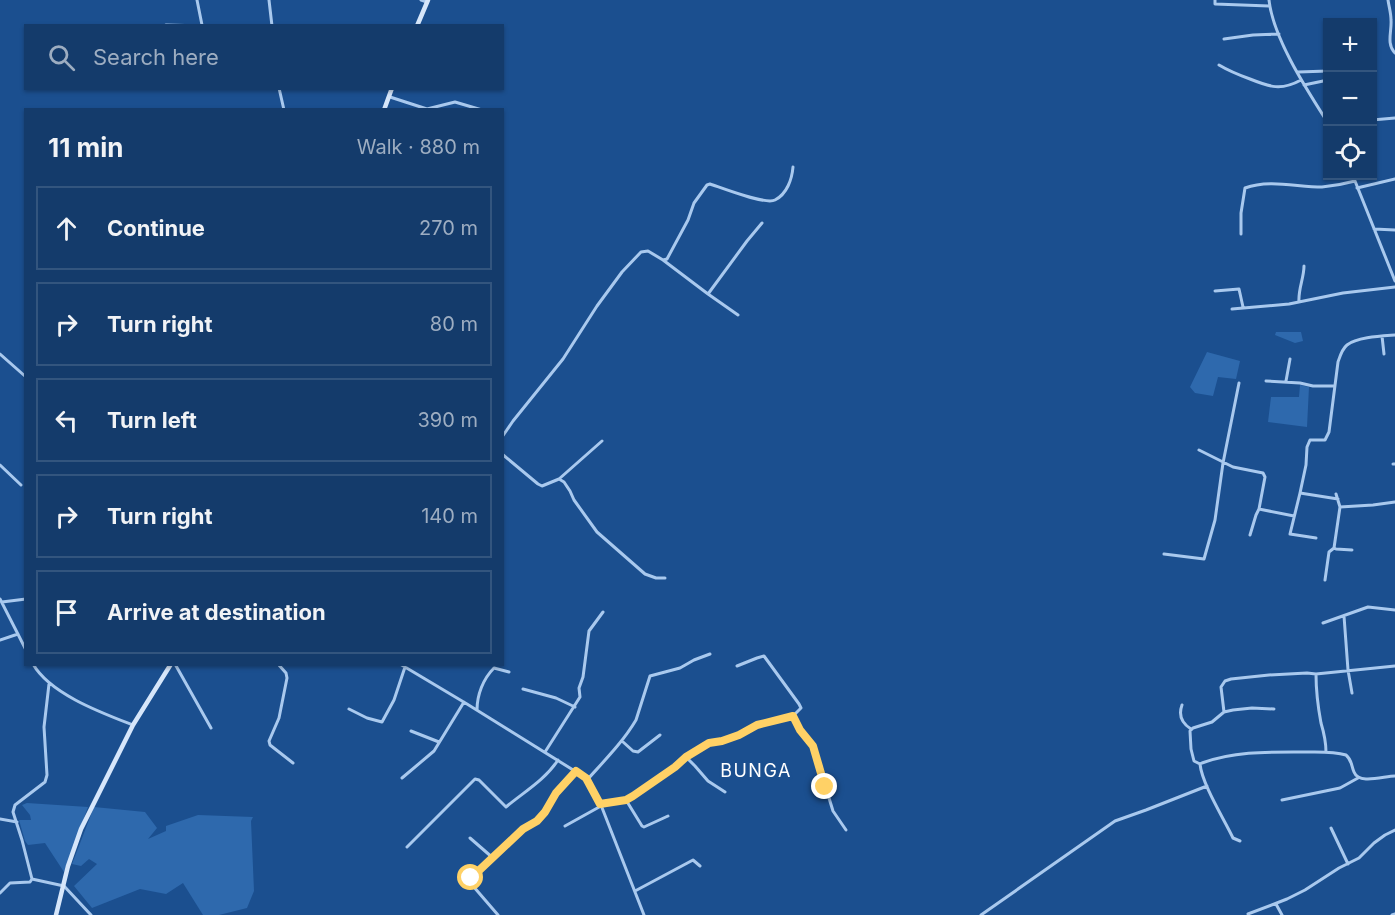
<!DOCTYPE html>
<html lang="en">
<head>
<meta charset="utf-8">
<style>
	body { margin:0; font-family:Inter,sans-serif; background:#1d4271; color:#f1f3f6 }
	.controls { position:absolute; right:18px; top:18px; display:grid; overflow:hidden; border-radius:0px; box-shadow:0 2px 4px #0004 }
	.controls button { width:54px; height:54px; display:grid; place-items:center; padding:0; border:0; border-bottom:2px solid #33557e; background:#143b6b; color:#f1f3f6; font:30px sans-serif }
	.stop { position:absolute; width:18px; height:18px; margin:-14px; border:4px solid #ffd166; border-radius:50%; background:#fff }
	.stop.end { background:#ffd166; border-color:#fff; box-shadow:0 2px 6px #0008 }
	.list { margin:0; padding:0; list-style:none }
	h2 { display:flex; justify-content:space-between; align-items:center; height:78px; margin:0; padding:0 24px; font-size:26px }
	h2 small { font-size:20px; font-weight:400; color:#9dadc1 }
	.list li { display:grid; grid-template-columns:39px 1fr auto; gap:18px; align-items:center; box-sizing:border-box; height:84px; margin:0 12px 12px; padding:0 12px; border:2px solid #33557e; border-radius:0px }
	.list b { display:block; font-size:22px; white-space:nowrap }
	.list em { font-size:20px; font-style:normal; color:#9dadc1 }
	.icon { flex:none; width:33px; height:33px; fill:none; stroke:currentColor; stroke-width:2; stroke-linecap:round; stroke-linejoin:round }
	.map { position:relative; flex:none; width:1395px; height:915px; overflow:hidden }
	.search { position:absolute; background:#143b6b; box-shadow:0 2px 4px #0004; left:24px; top:24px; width:480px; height:66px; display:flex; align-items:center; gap:15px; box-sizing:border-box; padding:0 21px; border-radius:0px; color:#9dadc1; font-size:22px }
	.panel { position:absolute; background:#143b6b; box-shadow:0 2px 4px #0004; left:24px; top:108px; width:480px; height:558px; border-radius:0px }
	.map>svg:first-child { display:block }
	.green { fill:#2e69ad }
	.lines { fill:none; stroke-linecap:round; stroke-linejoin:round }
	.street { stroke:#a9c9ee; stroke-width:3 }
	.secondary { stroke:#d6e6fa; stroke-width:4.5 }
	.route { stroke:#ffd166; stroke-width:8 }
	.labels { text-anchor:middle; stroke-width:5; stroke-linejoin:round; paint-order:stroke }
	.quarter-label { font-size:18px; letter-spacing:1.5px; fill:#fff; stroke:#1b4f8f }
</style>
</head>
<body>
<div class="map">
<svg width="1395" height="915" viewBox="0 0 1395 915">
	<rect width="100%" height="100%" fill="#1b4f8f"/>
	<path class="green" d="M 1276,332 L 1301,332 L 1303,341 L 1295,343 L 1275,335 Z
		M 1207,352 L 1240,361 L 1236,379 L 1218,377 L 1213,396 L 1195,393 L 1190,387 Z
		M 1300,385 L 1309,387 L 1307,427 L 1268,422 L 1271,397 L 1299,397 Z
		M 27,803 L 88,807 L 64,872 L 45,843 L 28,845 L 25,841 L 19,820 L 31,820 L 30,815 L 22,805 Z
		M 94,807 L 145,812 L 157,828 L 148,839 L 166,831 L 166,826 L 198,815 L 253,817 L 251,821 L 254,891 L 247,908 L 219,915 L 203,915 L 183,883 L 166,894 L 140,889 L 92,908 L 74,886 L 97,864 L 89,859 L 81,866 L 72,864 Z"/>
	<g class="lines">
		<path class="street" d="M 197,0 L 202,25
			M 269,0 L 272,26
			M 421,0 L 427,2
			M 1215,0 L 1215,4 L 1269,6
			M 1269,0 C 1273,38 1307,90 1328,123
			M 1388,0 C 1389,7 1391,13 1391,20 C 1392,31 1386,44 1395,53
			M 166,25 L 204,26
			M 1224,39 L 1253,35 L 1279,34
			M 1219,65 C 1229,71 1239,75 1250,79 C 1270,87 1281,91 1301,80
			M 1298,72 L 1328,71
			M 1304,85 L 1328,80
			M 279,88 L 284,110
			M 390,97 L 427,109 L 455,102 L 482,110
			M 1372,120 L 1395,118
			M 1353,176 L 1395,281
			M 1357,188 L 1395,179
			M 1374,229 L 1395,230
			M 1241,234 L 1241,213 L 1245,188 C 1269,179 1297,187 1322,187 C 1333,186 1344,184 1355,181
			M 663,260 L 708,294 L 747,241 L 762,223
			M 1215,291 L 1239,289 L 1243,307
			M 708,294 L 738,315
			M 1299,302 C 1298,289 1304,278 1304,266
			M 1232,309 L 1289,304 L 1343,293 L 1395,287
			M 1382,336 L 1384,354
			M 0,354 L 26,377
			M 1266,381 L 1300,383 L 1313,386 L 1335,386
			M 1286,381 L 1290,359
			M 502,437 L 513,421 L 563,359 L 597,306 L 622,272 L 641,252 L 648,251 L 663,260 L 667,259 L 688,220 L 694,203 L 707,185 L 710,184 C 722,188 765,205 775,200 C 787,194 792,179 793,167
			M 1199,450 L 1233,467 L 1263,473 L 1265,477 L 1259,509 L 1256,515 L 1250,535
			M 502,454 L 538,484 L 542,486 L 559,479 L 564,482 L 570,491 L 574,500 L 597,532 L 645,574 L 656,578 L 665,578
			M 1393,464 L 1395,464
			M 0,465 L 21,485
			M 559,479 L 602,441
			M 1300,493 L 1338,499
			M 1340,507 L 1373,505 L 1395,502
			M 1259,509 L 1294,516
			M 1316,538 L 1290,534 L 1300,493 L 1306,465 L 1307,447 L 1310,440 L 1325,440 L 1329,432 L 1338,362 C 1340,356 1342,349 1347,345 C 1357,337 1382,336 1395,335
			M 1334,548 L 1336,549 L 1352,550
			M 1164,554 L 1204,559 L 1215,520 L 1223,463 L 1239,383
			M 1325,580 L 1329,552 L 1334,548 L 1340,507 L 1336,494
			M 0,599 L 26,650
			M 2,602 L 26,599
			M 1344,616 L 1348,670 L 1352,693
			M 1323,623 L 1368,607 L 1395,610
			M 0,640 L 18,634
			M 33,664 C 50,694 102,713 133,725
			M 175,664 L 211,728
			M 278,664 L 286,673 L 287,678 L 279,718 L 269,741 L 270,745 L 293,763
			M 400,664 L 467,704 L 586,778 L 599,800 L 644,915
			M 1316,674 C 1316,691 1318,707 1321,723 C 1324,733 1326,741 1326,752
			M 523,689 L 556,698 L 575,707
			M 1182,705 C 1178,716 1183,724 1191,729
			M 349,709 L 367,718 L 382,722 L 394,700 L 405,667
			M 477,710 C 477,695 483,679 494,668 L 509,672
			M 1224,712 L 1221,687 L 1225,681 L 1231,679 L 1269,675 L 1307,673 L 1316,674 L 1395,666
			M 793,716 L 800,730 L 813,746 L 833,811 L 846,830
			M 411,731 L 439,742
			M 622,741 L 633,751 L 638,752 L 660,735
			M 545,752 L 580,697 L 579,688 L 583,677 L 589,631 L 603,612
			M 686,757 L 695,766 L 708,781 L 725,792
			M 1200,764 L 1194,761 L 1191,749 L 1190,731 L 1193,728 L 1212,722 L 1224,712 L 1233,710 L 1252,708 L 1274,709
			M 402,778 L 434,751 L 464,702
			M 587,780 C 604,761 623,742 636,720 L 650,676 L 680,668 L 694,660 L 710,654
			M 626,800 L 656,780 L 686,757 L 709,743 L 722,741 L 739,735 L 757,725 L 793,716 L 801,708 L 799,704 L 764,656 L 757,658 L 737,666
			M 1282,800 L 1340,788 L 1358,778
			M 600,804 L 626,800 L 642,826 L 644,827 L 668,816
			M 0,819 L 17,822
			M 565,826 L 601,806
			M 1331,828 L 1348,864
			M 470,838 L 493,858
			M 1240,841 L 1233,838 C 1224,819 1202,784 1200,764 L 1202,763 C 1235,751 1269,752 1304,752 C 1318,752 1333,751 1346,755 C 1352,760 1351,765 1354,772 C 1359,785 1384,776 1395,776
			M 407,847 L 475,779 L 479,780 L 506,807 C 524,792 545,780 558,760
			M 32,879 L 64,886 L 91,915
			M 635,891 L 693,860 L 700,866
			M 0,893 L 10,883 L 30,882 L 32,879 L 22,840 L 13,812 L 15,805 L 45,782 L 47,775 L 44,727 L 49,684
			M 1276,904 L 1282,915
			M 1248,914 L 1287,899 L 1305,890 L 1339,868 L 1359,858 L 1374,843 L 1385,835 L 1395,830
			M 498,915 L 473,886 L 470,882 L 471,878 L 523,829 L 537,821 L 545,811 L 556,793 L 576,771
			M 981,915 L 1115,821 L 1146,810 L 1207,786
			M 1392,915 L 1395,914"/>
		<path class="secondary" d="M 417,26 L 428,0
			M 384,110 L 392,88
			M 56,915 L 68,866 L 81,829 L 133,725 L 171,664"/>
	</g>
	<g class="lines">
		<path class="route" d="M 471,878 L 523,829 L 537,821 L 545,812 L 556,793 L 576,771 L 586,778 L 600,804 L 626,800 L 633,796 L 675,767 L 686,757 L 709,743 L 722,741 L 739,735 L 757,725 L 793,716 L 800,730 L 813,746 L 825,787"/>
	</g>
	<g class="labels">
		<g class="quarter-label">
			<text x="756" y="777">BUNGA</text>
		</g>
	</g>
</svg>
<div class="controls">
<button>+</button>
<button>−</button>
<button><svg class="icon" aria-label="locate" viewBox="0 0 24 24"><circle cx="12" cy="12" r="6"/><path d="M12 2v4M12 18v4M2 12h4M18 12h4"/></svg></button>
</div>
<div class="stop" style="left:471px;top:878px"></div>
<div class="stop end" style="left:825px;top:787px"></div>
<div class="search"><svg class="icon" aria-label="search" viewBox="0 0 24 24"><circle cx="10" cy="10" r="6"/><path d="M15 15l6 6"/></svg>Search here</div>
<section class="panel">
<h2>11 min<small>Walk · 880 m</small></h2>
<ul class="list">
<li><svg class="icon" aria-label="ahead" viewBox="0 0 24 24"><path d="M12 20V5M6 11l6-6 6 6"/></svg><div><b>Continue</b></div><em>270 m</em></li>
<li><svg class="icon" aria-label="right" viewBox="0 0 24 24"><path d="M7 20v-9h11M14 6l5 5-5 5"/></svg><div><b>Turn right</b></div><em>80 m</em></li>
<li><svg class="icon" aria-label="left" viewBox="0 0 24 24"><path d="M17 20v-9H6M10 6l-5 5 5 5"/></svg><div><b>Turn left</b></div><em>390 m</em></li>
<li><svg class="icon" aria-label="right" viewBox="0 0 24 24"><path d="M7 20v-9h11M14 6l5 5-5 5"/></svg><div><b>Turn right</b></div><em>140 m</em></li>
<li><svg class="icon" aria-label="arrive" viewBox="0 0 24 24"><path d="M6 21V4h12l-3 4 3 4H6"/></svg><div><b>Arrive at destination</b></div></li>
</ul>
</section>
</div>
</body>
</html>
